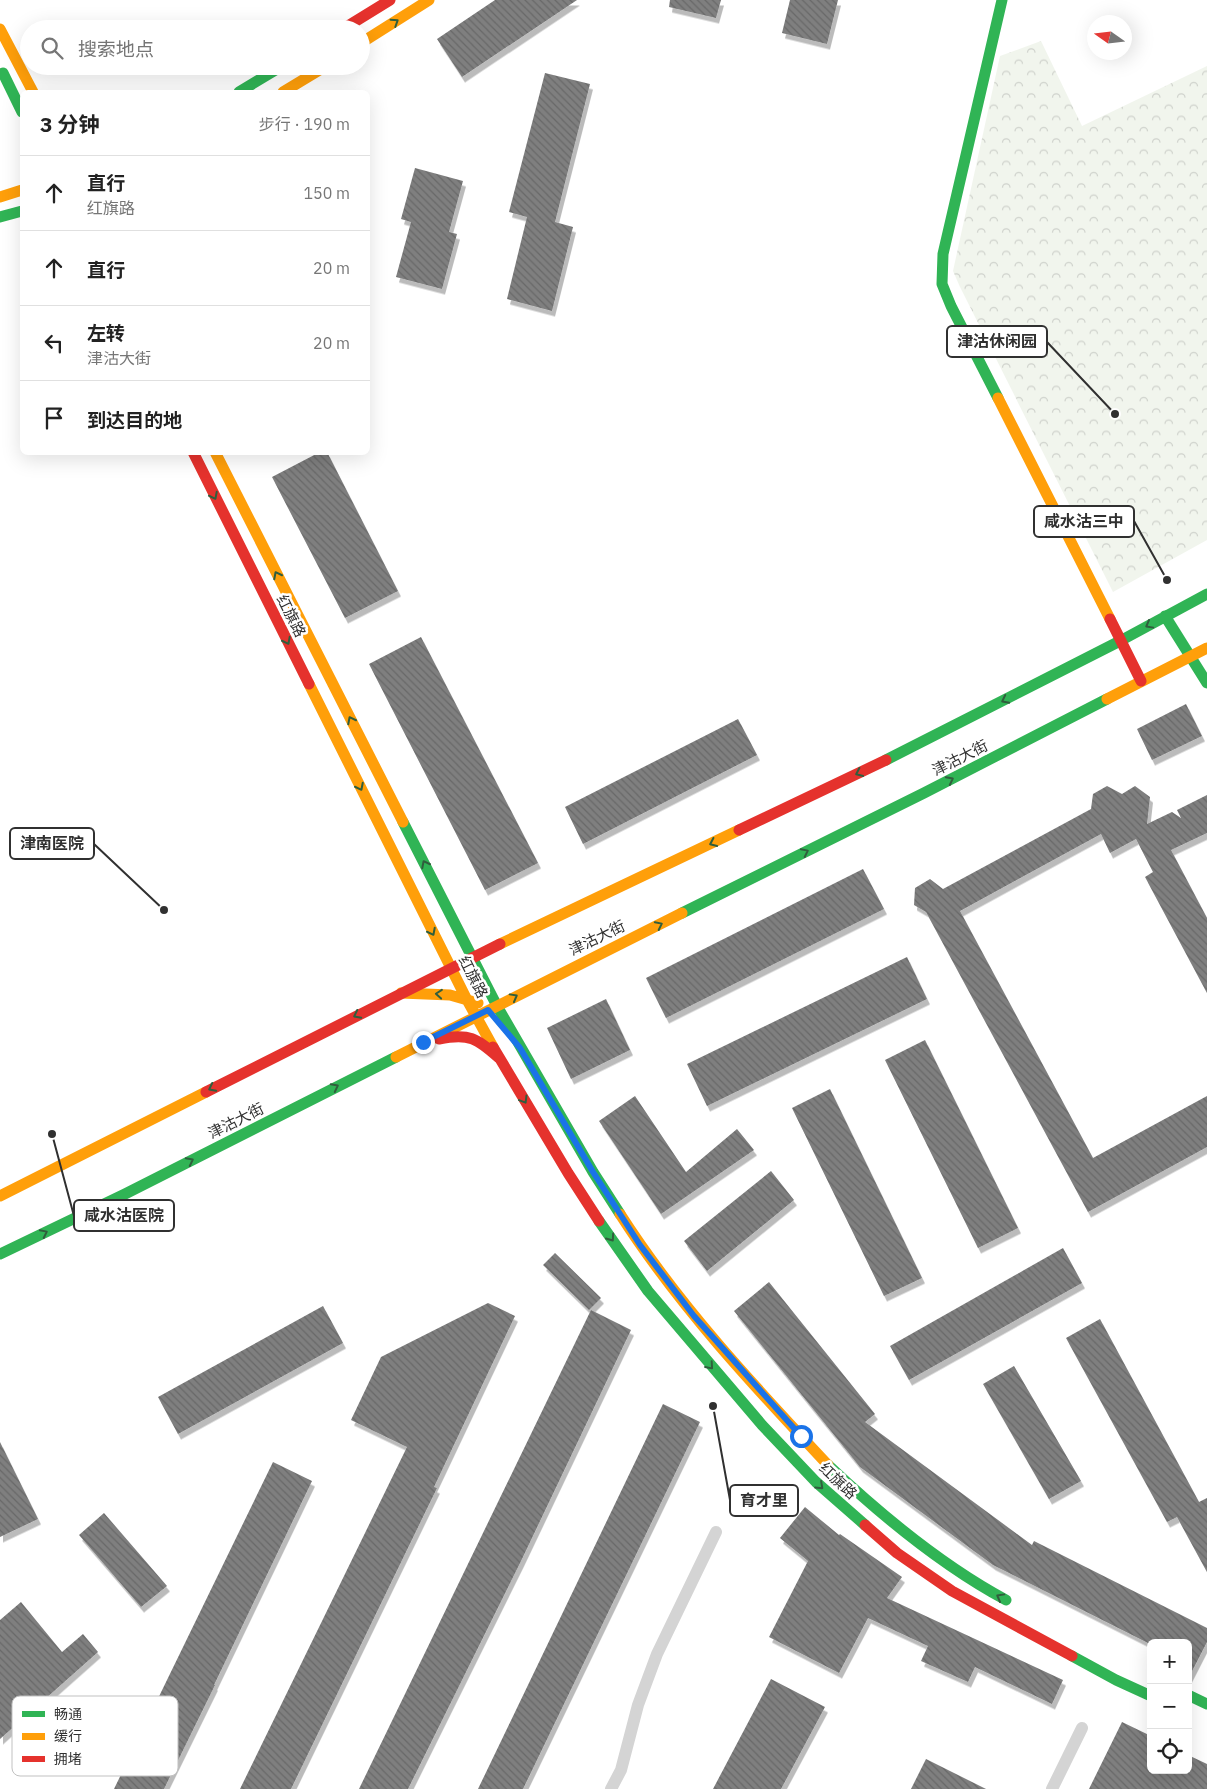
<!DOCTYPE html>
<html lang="zh">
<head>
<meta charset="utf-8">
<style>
	body { margin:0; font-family:"IBM Plex Sans","Noto Sans SC",sans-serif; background:#f2f2f2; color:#222 }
	.controls { position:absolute; right:15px; bottom:15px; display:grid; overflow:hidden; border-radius:8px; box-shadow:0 5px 20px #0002 }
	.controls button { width:45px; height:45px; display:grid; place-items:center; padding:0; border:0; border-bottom:1px solid #e0e0e0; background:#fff; color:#222; font:25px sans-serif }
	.compass { position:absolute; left:1087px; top:15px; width:45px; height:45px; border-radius:50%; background:#fff; box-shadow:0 5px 20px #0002; rotate:284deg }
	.stop { position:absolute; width:15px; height:15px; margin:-11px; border:4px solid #1a73e8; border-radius:50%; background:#fff }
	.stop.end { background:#1a73e8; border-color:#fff; box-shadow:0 1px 5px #0008 }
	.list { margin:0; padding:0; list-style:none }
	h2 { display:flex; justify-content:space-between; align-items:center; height:65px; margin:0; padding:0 20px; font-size:21px }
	h2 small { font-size:16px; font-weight:400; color:#767676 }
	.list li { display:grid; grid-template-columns:32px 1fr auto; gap:15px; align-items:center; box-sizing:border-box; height:75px; padding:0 20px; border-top:1px solid #e0e0e0 }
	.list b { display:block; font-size:19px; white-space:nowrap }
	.list p { margin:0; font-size:16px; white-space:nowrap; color:#767676 }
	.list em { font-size:16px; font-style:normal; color:#767676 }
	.icon { flex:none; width:28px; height:28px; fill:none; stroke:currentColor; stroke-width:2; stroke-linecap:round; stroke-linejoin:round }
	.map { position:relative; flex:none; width:1207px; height:1789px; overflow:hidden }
	.search { position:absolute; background:#fff; box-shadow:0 5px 20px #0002; left:20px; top:20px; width:350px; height:55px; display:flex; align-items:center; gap:12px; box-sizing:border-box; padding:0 18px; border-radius:28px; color:#767676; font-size:19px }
	.panel { position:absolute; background:#fff; box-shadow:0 5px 20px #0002; left:20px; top:90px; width:350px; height:365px; border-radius:8px }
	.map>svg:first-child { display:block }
	.forest { fill:url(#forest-crowns) }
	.building { fill:url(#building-back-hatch); filter:url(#shadow) }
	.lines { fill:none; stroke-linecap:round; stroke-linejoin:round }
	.lane { stroke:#d4d4d4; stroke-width:12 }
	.fast { stroke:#30b455; stroke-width:11 }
	.slow { stroke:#ff9f0a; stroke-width:11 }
	.jam { stroke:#e5322d; stroke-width:11 }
	.oneway { stroke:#305e3d }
	.route { stroke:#1a73e8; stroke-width:6 }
	.labels { text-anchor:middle; stroke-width:5; stroke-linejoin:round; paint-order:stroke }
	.street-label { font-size:15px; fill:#303030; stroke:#fff }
	.key { fill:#fff; stroke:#c1c1c1; stroke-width:1 }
	.key-label { font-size:14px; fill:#303030 }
	.leader { fill:none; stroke:#303030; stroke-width:2 }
	.callout-dot { fill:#303030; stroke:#fff; stroke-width:2 }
	.callout { fill:#fff; stroke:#303030; stroke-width:2 }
	.callout-label { font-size:16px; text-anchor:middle; font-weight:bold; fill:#303030 }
</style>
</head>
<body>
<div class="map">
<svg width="1207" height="1789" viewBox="0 0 1207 1789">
	<defs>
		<pattern id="forest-crowns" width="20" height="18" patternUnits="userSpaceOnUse" patternTransform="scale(1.25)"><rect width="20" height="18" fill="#f1f5ed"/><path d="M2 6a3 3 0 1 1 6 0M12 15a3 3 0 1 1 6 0" fill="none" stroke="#cfd2cc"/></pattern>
		<pattern id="building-back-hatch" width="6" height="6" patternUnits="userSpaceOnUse" patternTransform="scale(1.25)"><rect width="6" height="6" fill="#7f7f7f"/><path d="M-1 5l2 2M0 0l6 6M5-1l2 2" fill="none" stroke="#686868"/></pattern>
		<filter id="shadow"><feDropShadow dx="3" dy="5.5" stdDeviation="0" flood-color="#0004"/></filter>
	</defs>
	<rect width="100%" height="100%" fill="#fff"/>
	<path class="forest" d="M 1041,41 L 1082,126 L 1207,66 L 1207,540 L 1113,592 L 960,287 L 953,271 L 1000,56 Z"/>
	<path class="building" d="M 495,0 L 577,0 L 462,77 L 437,39 Z
		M 670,0 L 721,0 L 716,18 L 669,7 Z
		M 790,0 L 838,0 L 827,44 L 782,33 Z
		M 545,73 L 590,84 L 555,222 L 573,227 L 552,311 L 507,299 L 527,217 L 509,212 Z
		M 415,168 L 463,181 L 449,232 L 457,234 L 442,289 L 396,277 L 411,222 L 401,219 Z
		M 320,452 L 327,452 L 398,591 L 345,618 L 272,477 Z
		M 421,637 L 538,863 L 485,890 L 369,664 Z
		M 1186,704 L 1202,736 L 1152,760 L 1137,729 Z
		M 738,719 L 757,755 L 583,844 L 565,807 Z
		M 1107,786 L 1122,794 L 1135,786 L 1150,797 L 1147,824 L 1172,812 L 1181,818 L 1177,810 L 1207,795 L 1207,833 L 1171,850 L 1207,918 L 1207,993 L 1145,877 L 1153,872 L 1136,839 L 1110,853 L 1101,834 L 960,911 L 1093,1158 L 1207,1096 L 1207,1147 L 1088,1212 L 926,912 L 914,905 L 915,888 L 930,879 L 943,889 L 1091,809 L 1093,794 Z
		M 863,869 L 884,909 L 666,1018 L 646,978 Z
		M 907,957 L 927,999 L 707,1106 L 687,1064 Z
		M 606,999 L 630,1050 L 571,1079 L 547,1028 Z
		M 925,1040 L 1018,1228 L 978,1248 L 885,1060 Z
		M 830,1089 L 922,1278 L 884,1296 L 792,1108 Z
		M 635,1096 L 686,1172 L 737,1129 L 754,1150 L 661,1214 L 599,1121 Z
		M 771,1171 L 794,1200 L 707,1271 L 684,1241 Z
		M 1063,1248 L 1082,1283 L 909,1380 L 890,1346 Z
		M 555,1253 L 601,1298 L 589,1310 L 543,1265 Z
		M 769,1282 L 875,1414 L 865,1422 L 1032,1545 L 1034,1541 L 1207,1628 L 1207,1642 L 1188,1679 L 1188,1643 L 1148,1643 L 993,1565 L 860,1467 L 734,1311 Z
		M 488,1303 L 515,1316 L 434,1487 L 437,1488 L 291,1789 L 240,1789 L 407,1447 L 351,1420 L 381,1357 Z
		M 323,1306 L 343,1343 L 178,1434 L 158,1397 Z
		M 591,1310 L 631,1330 L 521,1561 L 408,1789 L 359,1789 Z
		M 1100,1319 L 1199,1502 L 1207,1498 L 1207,1572 L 1177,1517 L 1167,1522 L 1066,1338 Z
		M 1014,1366 L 1081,1481 L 1049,1499 L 983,1384 Z
		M 663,1404 L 700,1422 L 523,1789 L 478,1789 Z
		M 0,1442 L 38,1519 L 0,1537 Z
		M 273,1462 L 312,1481 L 214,1685 L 215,1685 L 164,1789 L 114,1789 Z
		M 805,1507 L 839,1535 L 840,1534 L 902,1577 L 887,1598 L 1063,1680 L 1052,1704 L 975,1667 L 968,1682 L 921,1661 L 928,1646 L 868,1618 L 839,1673 L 769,1637 L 808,1561 L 780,1538 Z
		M 104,1513 L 167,1586 L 141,1607 L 79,1535 Z
		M 21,1602 L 62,1652 L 83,1634 L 98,1652 L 0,1739 L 0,1620 Z
		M 771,1679 L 825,1707 L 781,1789 L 713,1789 Z
		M 1122,1722 L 1151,1736 L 1151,1770 L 1188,1770 L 1188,1755 L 1207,1764 L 1207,1789 L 1089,1789 Z
		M 926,1759 L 986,1789 L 911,1789 Z"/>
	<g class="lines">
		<path class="lane" d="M 611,1789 L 621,1770 L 638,1705 L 657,1654 L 716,1532
			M 1052,1789 L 1082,1728"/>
		<path class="fast" d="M 3,73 L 22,112
			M 239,92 L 282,66
			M 0,217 L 22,211
			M 998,398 L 951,306 L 942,284 L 943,254 L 1002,0
			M 1165,616 L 1207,683
			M 886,760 L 1120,641 L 1207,594
			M 403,822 L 497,1006 L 593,1172 L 620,1214
			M 682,913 L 924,793 L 1107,699
			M 599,1221 L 648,1291 L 762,1425 L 816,1482 L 865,1525
			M 0,1254 L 125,1194 L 396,1057
			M 828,1465 C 882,1516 941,1565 1006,1600
			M 1072,1656 L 1116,1680 L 1151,1696
			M 1188,1695 L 1207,1704"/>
		<path class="slow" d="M 0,29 L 33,92
			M 361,43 L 429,0
			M 283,92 L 326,66
			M 0,197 L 22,190
			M 998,398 L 1110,619
			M 215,452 L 403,822
			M 309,684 L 466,998 L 493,1047
			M 1107,699 L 1207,648
			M 500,944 L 739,830
			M 401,993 L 450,995 L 478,1003
			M 396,1057 L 682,913
			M 0,1196 L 206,1092
			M 620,1214 C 679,1306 754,1386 828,1465"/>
		<path class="jam" d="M 343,29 L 390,0
			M 193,452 L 309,684
			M 1110,619 L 1141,681
			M 739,830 L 886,760
			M 439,1039 C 469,1033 477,1038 499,1058
			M 493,1047 L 568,1173 L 599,1221
			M 206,1092 L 500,944
			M 865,1525 L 897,1553 L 952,1591 L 1072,1656"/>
	</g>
	<defs><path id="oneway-chevron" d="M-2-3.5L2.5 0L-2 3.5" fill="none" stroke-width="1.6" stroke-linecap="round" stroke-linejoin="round" transform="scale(1.25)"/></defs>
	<g class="oneway">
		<use href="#oneway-chevron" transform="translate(395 22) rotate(-33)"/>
		<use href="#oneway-chevron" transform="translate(214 496) rotate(63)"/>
		<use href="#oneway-chevron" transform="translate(277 575) rotate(-117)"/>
		<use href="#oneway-chevron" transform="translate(1149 625) rotate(151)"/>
		<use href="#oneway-chevron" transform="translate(287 641) rotate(63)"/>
		<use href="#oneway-chevron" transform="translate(1005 700) rotate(153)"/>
		<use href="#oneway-chevron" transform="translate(351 720) rotate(-117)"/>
		<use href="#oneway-chevron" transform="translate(859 773) rotate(155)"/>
		<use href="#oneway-chevron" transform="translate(950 780) rotate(-27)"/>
		<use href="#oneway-chevron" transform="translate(360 787) rotate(63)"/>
		<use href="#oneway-chevron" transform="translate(713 843) rotate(155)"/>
		<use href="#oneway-chevron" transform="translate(805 852) rotate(-26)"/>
		<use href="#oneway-chevron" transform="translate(425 864) rotate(-117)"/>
		<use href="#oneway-chevron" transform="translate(659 925) rotate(-26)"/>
		<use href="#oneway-chevron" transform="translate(432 932) rotate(63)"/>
		<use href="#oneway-chevron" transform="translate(439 994) rotate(-175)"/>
		<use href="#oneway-chevron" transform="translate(514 997) rotate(-29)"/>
		<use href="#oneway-chevron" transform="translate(357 1015) rotate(153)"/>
		<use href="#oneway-chevron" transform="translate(335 1087) rotate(-27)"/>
		<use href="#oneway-chevron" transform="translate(212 1088) rotate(153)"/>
		<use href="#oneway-chevron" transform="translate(524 1100) rotate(59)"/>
		<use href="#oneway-chevron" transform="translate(190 1161) rotate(-27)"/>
		<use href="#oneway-chevron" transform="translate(44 1233) rotate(-26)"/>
		<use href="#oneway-chevron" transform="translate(611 1238) rotate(55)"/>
		<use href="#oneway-chevron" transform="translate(710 1366) rotate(49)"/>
		<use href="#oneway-chevron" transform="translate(820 1486) rotate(43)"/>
		<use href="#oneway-chevron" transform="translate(1000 1597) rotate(-151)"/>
	</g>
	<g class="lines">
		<path class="route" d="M 423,1042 L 488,1010 L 520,1048 L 593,1172 L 640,1245 L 694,1316 L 801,1436"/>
	</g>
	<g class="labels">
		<g class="street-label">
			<text transform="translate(291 616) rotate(63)" y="5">红旗路</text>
			<text transform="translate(960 758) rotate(-27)" y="5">津沽大街</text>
			<text transform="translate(597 938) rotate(-26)" y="5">津沽大街</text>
			<text transform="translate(473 977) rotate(63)" y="5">红旗路</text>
			<text transform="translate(236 1121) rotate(-27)" y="5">津沽大街</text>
			<text transform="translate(838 1481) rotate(43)" y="5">红旗路</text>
		</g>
	</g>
	<rect x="12" y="1696" width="166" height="80" rx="8" class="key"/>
	<rect x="22" y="1711" width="23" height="6" fill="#30b455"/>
	<rect x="22" y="1733" width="23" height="7" fill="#ff9f0a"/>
	<rect x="22" y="1756" width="23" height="6" fill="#e5322d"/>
	<g class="key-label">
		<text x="54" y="1719">畅通</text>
		<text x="54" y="1741">缓行</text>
		<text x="54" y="1764">拥堵</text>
	</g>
	<path class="leader" d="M1115 414L1047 342M1167 580L1134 521M164 910L94 844M52 1134L74 1216M713 1406L730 1500"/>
	<g class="callout-dot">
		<circle cx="1115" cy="414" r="5"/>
		<circle cx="1167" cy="580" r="5"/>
		<circle cx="164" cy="910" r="5"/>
		<circle cx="52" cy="1134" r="5"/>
		<circle cx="713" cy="1406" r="5"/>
	</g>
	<g class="callout">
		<rect x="947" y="326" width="100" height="31" rx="5"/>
		<rect x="1034" y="506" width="100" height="31" rx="5"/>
		<rect x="10" y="828" width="84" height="31" rx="5"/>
		<rect x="74" y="1200" width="100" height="31" rx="5"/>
		<rect x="730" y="1485" width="68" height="31" rx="5"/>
	</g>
	<g class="callout-label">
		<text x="997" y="347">津沽休闲园</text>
		<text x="1084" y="527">咸水沽三中</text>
		<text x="52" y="849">津南医院</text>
		<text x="124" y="1221">咸水沽医院</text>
		<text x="764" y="1506">育才里</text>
	</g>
</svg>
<div class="controls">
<button>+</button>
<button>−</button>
<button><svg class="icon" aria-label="locate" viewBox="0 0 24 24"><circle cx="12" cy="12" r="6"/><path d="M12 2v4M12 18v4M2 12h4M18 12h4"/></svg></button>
</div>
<svg class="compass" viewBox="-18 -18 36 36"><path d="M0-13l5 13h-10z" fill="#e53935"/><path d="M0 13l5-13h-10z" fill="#767676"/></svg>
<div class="stop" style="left:801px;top:1436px"></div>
<div class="stop end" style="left:423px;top:1042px"></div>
<div class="search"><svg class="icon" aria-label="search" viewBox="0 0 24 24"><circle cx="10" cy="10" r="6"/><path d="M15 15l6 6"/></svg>搜索地点</div>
<section class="panel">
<h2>3 分钟<small>步行 · 190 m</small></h2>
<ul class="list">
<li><svg class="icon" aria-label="ahead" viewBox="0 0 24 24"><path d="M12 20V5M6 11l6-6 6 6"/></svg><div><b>直行</b><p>红旗路</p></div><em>150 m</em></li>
<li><svg class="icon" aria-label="ahead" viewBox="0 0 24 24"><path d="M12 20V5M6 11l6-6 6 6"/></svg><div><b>直行</b></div><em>20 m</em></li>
<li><svg class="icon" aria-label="left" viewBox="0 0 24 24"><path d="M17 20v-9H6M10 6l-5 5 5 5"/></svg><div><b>左转</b><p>津沽大街</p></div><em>20 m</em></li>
<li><svg class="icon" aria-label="arrive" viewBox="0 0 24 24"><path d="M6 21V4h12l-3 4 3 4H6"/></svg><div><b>到达目的地</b></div></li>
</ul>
</section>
</div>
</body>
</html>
